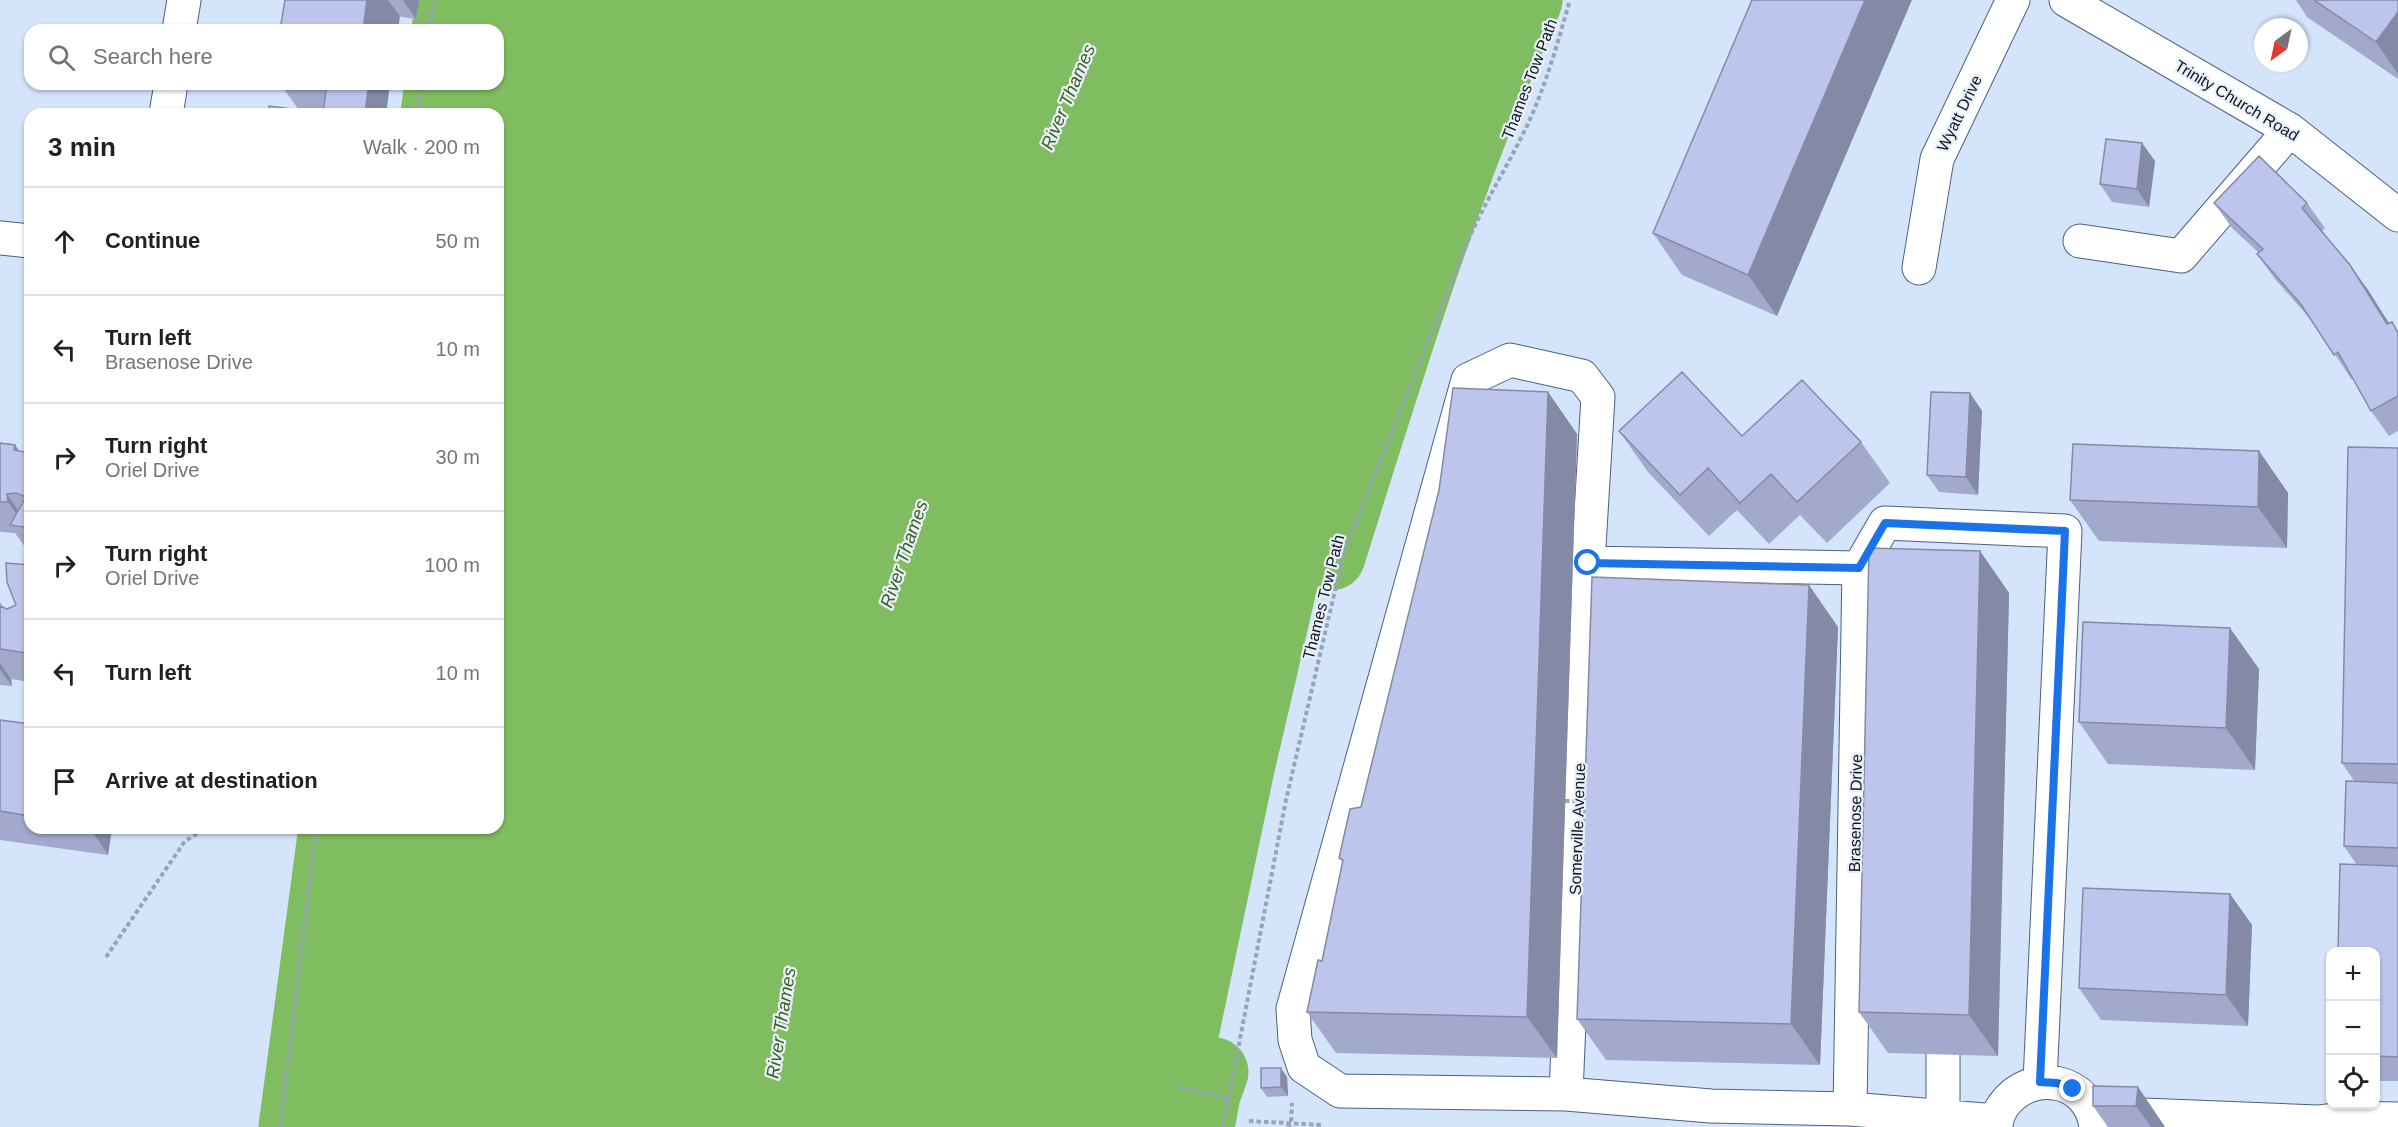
<!DOCTYPE html>
<html lang="en">
<head>
<meta charset="utf-8">
<style>
	body { margin:0; font-family:Arial,sans-serif; background:#f2f2f2; color:#202124 }
	.controls { position:absolute; right:18px; bottom:18px; display:grid; overflow:hidden; border-radius:12px; box-shadow:0 2px 4px #0004 }
	.controls button { width:54px; height:54px; display:grid; place-items:center; padding:0; border:0; border-bottom:2px solid #e0e0e0; background:#fff; color:#202124; font:30px sans-serif }
	.compass { position:absolute; left:2254px; top:18px; width:54px; height:54px; border-radius:50%; background:#fff; box-shadow:0 2px 4px #0004; rotate:213deg }
	.stop { position:absolute; width:18px; height:18px; margin:-14px; border:4px solid #1a73e8; border-radius:50%; background:#fff }
	.stop.end { background:#1a73e8; border-color:#fff; box-shadow:0 2px 6px #0008 }
	.list { margin:0; padding:0; list-style:none }
	h2 { display:flex; justify-content:space-between; align-items:center; height:78px; margin:0; padding:0 24px; font-size:26px }
	h2 small { font-size:20px; font-weight:400; color:#757577 }
	.list li { display:grid; grid-template-columns:39px 1fr auto; gap:18px; align-items:center; box-sizing:border-box; height:108px; padding:0 24px; border-top:2px solid #e0e0e0 }
	.list b { display:block; font-size:22px; white-space:nowrap }
	.list p { margin:0; font-size:20px; white-space:nowrap; color:#757577 }
	.list em { font-size:20px; font-style:normal; color:#757577 }
	.icon { flex:none; width:33px; height:33px; fill:none; stroke:currentColor; stroke-width:2; stroke-linecap:round; stroke-linejoin:round }
	.map { position:relative; flex:none; width:2398px; height:1127px; overflow:hidden }
	.search { position:absolute; background:#fff; box-shadow:0 2px 4px #0004; left:24px; top:24px; width:480px; height:66px; display:flex; align-items:center; gap:15px; box-sizing:border-box; padding:0 21px; border-radius:18px; color:#757577; font-size:22px }
	.panel { position:absolute; background:#fff; box-shadow:0 2px 4px #0004; left:24px; top:108px; width:480px; height:726px; border-radius:18px }
	.map>svg:first-child { display:block }
	.water { fill:#7fbd60 }
	.lines { fill:none; stroke-linecap:round; stroke-linejoin:round }
	.river { stroke:#7fbd60; stroke-width:69 }
	.minor-casing { stroke:#4b6180; stroke-width:35 }
	.path { stroke:#97a4b8; stroke-width:4; stroke-dasharray:4.5 3; stroke-linecap:butt }
	.minor { stroke:#fff; stroke-width:33 }
	.path-bridge { stroke:#97a4b8; stroke-width:4; stroke-dasharray:4.5 3; stroke-linecap:butt }
	.wall { fill:#a3a9cc }
	.shaded-wall { fill:#848aa6 }
	.building { fill:#bdc5ed; stroke:#848aa6; stroke-width:1.5 }
	.route { stroke:#1a73e8; stroke-width:8 }
	.labels { text-anchor:middle; stroke-width:4.5; stroke-linejoin:round; paint-order:stroke }
	.street-label { font-size:16px; fill:#0c1522; stroke:#ebf0f8 }
	.water-label { font-size:18px; font-style:italic; fill:#375f21; stroke:#ebf0f8 }
</style>
</head>
<body>
<div class="map">
<svg width="2398" height="1127" viewBox="0 0 2398 1127">
	<rect width="100%" height="100%" fill="#d4e4fa"/>
	<path class="water" d="M 450,0 L 1528,0 C 1447,180 1390,368 1331,556 L 1291,549 L 1240,768 L 1178,1063 L 1214,1072 L 1206,1094 L 1200,1127 L 293,1127 L 333,828 L 498,828 L 498,114 L 435,114 L 439,84 L 498,84 L 498,30 L 446,30 Z"/>
	<g class="lines">
		<path class="river" d="M 446,30 L 450,0
			M 435,114 L 439,84
			M 293,1127 L 333,828
			M 1200,1127 L 1206,1094 L 1214,1072 L 1178,1063 L 1240,768 L 1291,549 L 1331,556 C 1390,368 1447,180 1528,0"/>
		<g class="minor-casing">
			<path id="minor" d="M 2066,0 L 2290,130 L 2398,215
				M 179,30 L 184,0
				M 166,114 L 171,84
				M 0,238 L 30,241
				M 2080,241 L 2181,256 L 2290,130
				M 1919,268 L 1937,159 L 2013,0
				M 1588,563 L 1859,568
				M 1566,1094 L 1588,563 L 1598,397 L 1582,376 L 1510,360 L 1468,380 L 1293,1009 L 1295,1040 L 1304,1067 L 1340,1091 L 1566,1094 L 1711,1106 L 1850,1109 L 1996,1121
				M 1850,1109 L 1859,568 L 1885,523 L 2065,531 L 2040,1082
				M 2094,1113 L 2318,1122
				M 1943,1117 L 1943,1055
				M 1996,1127 C 1996,1119 1999,1112 2003,1106 C 2031,1067 2090,1078 2096,1127
				M 2315,1127 L 2318,1122 L 2350,1118 L 2398,1119"/>
		</g>
		<path class="path" d="M 429,30 L 434,0
			M 417,114 L 422,84
			M 106,957 L 185,841 L 207,828
			M 1179,1087 L 1228,1099
			M 1249,1121 L 1323,1125
			M 280,1127 L 316,828
			M 1223,1127 L 1286,800 L 1344,552 L 1470,236 C 1486,201 1506,168 1523,134 C 1544,92 1557,45 1570,0
			M 1287,1127 L 1291,1124 L 1292,1103"/>
		<use href="#minor" class="minor"/>
		<path class="path-bridge" d="M 1565,801 L 1589,801"/>
	</g>
	<path class="wall" d="M 285,0 L 419,0 L 416,19 Z
		M 1752,0 L 1777,316 L 1682,275 L 1653,233 Z
		M 2296,0 L 2398,0 L 2398,79 L 2307,17 Z
		M 280,84 L 390,84 L 386,114 L 268,114 L 299,110 Z
		M 2155,161 L 2149,207 L 2112,202 L 2100,184 Z
		M 2214,203 L 2307,203 L 2325,228 L 2322,231 L 2368,290 L 2389,323 L 2392,322 L 2398,331 L 2398,431 L 2389,436 L 2371,411 L 2353,379 L 2352,380 L 2314,323 L 2275,279 L 2257,254 L 2259,253 L 2232,228 Z
		M 1548,392 L 1577,434 L 1557,1058 L 1336,1053 L 1307,1012 L 1322,961 L 1343,862 L 1339,858 L 1361,807 Z
		M 1970,393 L 1982,411 L 1978,495 L 1939,492 L 1927,475 Z
		M 1619,431 L 1861,442 L 1890,483 L 1827,543 L 1800,515 L 1769,544 L 1737,510 L 1709,536 L 1648,472 Z
		M 0,443 L 20,451 L 30,453 L 30,554 L 15,533 L 1,532 L 0,531 Z
		M 2398,448 L 2398,1081 L 2376,1081 L 2376,951 L 2357,865 L 2344,846 L 2355,782 L 2342,763 Z
		M 2259,451 L 2288,493 L 2287,548 L 2099,541 L 2070,500 Z
		M 1980,551 L 2009,593 L 1998,1056 L 1888,1053 L 1859,1012 Z
		M 30,565 L 30,682 L 11,679 L 12,686 L 0,685 L 0,602 L 4,608 L 7,609 L 16,605 Z
		M 1838,627 L 1820,1065 L 1606,1060 L 1577,1019 Z
		M 2259,669 L 2255,770 L 2108,764 L 2079,722 Z
		M 0,720 L 30,724 L 30,828 L 112,828 L 108,855 L 0,840 Z
		M 2230,894 L 2252,925 L 2248,1026 L 2101,1020 L 2079,988 Z
		M 1287,1077 L 1288,1096 L 1267,1097 L 1261,1088 Z
		M 2138,1087 L 2165,1127 L 2108,1127 L 2093,1106 Z"/>
	<path class="shaded-wall" d="M 367,0 L 388,0 L 400,16 L 398,30 L 363,30 Z
		M 403,0 L 419,0 L 416,19 Z
		M 1865,0 L 1912,0 L 1777,316 L 1748,275 Z
		M 2398,12 L 2398,74 L 2376,42 Z
		M 355,84 L 390,84 L 386,114 L 365,114 L 355,87 Z
		M 2142,143 L 2155,161 L 2149,207 L 2137,189 Z
		M 2350,265 L 2368,290 L 2398,338 L 2387,324 Z
		M 1548,392 L 1577,434 L 1557,1058 L 1527,1017 Z
		M 1970,393 L 1982,411 L 1978,495 L 1966,477 Z
		M 15,445 L 30,466 L 14,450 Z
		M 2259,451 L 2288,493 L 2287,548 L 2258,507 Z
		M 7,494 L 29,526 L 25,527 L 8,502 Z
		M 1980,551 L 2009,593 L 1998,1056 L 1969,1015 Z
		M 1809,585 L 1838,627 L 1820,1065 L 1791,1024 Z
		M 2230,628 L 2259,669 L 2255,770 L 2226,728 Z
		M 0,663 L 11,679 L 12,686 L 0,669 Z
		M 90,828 L 112,828 L 108,855 Z
		M 2230,894 L 2252,925 L 2248,1026 L 2226,995 Z
		M 1281,1068 L 1287,1077 L 1288,1096 L 1281,1087 Z
		M 2138,1087 L 2165,1127 L 2151,1127 L 2136,1106 Z"/>
	<path class="building" d="M 285,0 L 367,0 L 363,30 L 280,30 Z
		M 1752,0 L 1865,0 L 1748,275 L 1653,233 Z
		M 2314,0 L 2398,0 L 2398,12 L 2376,42 Z
		M 327,84 L 355,84 L 355,87 L 368,89 L 365,114 L 268,114 L 269,106 L 323,113 Z
		M 2106,139 L 2142,143 L 2137,189 L 2100,184 Z
		M 2259,156 L 2307,203 L 2302,208 L 2350,265 L 2387,324 L 2392,322 L 2398,333 L 2398,396 L 2371,411 L 2338,352 L 2334,355 L 2300,303 L 2257,254 L 2263,249 L 2214,203 Z
		M 1682,372 L 1742,436 L 1802,380 L 1861,442 L 1797,502 L 1771,474 L 1740,503 L 1708,468 L 1680,495 L 1619,431 Z
		M 1453,388 L 1548,392 L 1527,1017 L 1307,1012 L 1318,960 L 1322,961 L 1343,860 L 1339,858 L 1350,809 L 1361,807 L 1439,490 Z
		M 1931,392 L 1970,393 L 1966,477 L 1927,475 Z
		M 0,443 L 15,445 L 14,450 L 30,453 L 30,528 L 10,525 L 26,497 L 16,493 L 7,494 L 8,502 L 0,502 Z
		M 2073,444 L 2259,451 L 2258,507 L 2070,500 Z
		M 2348,447 L 2398,448 L 2398,764 L 2342,763 Z
		M 1869,548 L 1980,551 L 1969,1015 L 1859,1012 Z
		M 6,563 L 30,565 L 30,650 L 27,653 L 0,649 L 0,606 L 7,609 L 16,605 L 7,582 Z
		M 1592,577 L 1809,585 L 1791,1024 L 1577,1019 Z
		M 2083,622 L 2230,628 L 2226,728 L 2079,722 Z
		M 0,720 L 30,724 L 30,816 L 0,811 Z
		M 2346,781 L 2398,783 L 2398,848 L 2344,846 Z
		M 2340,864 L 2398,866 L 2398,1057 L 2376,1056 L 2376,951 L 2338,951 Z
		M 2083,888 L 2230,894 L 2226,995 L 2079,988 Z
		M 1261,1068 L 1281,1068 L 1281,1087 L 1261,1088 Z
		M 2093,1086 L 2138,1087 L 2136,1106 L 2093,1106 Z"/>
	<g class="lines">
		<path class="route" d="M 1588,563 L 1859,568 L 1885,523 L 2065,531 L 2040,1082 L 2057,1083 L 2073,1089"/>
	</g>
	<g class="labels">
		<g class="street-label">
			<text transform="translate(1529 79) rotate(-69)" y="6">Thames Tow Path</text>
			<text transform="translate(2237 100) rotate(31)" y="6">Trinity Church Road</text>
			<text transform="translate(1959 113) rotate(-64)" y="6">Wyatt Drive</text>
			<text transform="translate(1323 597) rotate(-76)" y="6">Thames Tow Path</text>
			<text transform="translate(1855 813) rotate(-89)" y="6">Brasenose Drive</text>
			<text transform="translate(1577 829) rotate(-88)" y="6">Somerville Avenue</text>
		</g>
		<g class="water-label">
			<text transform="translate(1068 97) rotate(-67)" y="6">River Thames</text>
			<text transform="translate(904 554) rotate(-71)" y="6">River Thames</text>
			<text transform="translate(781 1023) rotate(-81)" y="6">River Thames</text>
		</g>
	</g>
</svg>
<div class="controls">
<button>+</button>
<button>−</button>
<button><svg class="icon" aria-label="locate" viewBox="0 0 24 24"><circle cx="12" cy="12" r="6"/><path d="M12 2v4M12 18v4M2 12h4M18 12h4"/></svg></button>
</div>
<svg class="compass" viewBox="-18 -18 36 36"><path d="M0-13l5 13h-10z" fill="#e53935"/><path d="M0 13l5-13h-10z" fill="#757577"/></svg>
<div class="stop" style="left:1588px;top:563px"></div>
<div class="stop end" style="left:2073px;top:1089px"></div>
<div class="search"><svg class="icon" aria-label="search" viewBox="0 0 24 24"><circle cx="10" cy="10" r="6"/><path d="M15 15l6 6"/></svg>Search here</div>
<section class="panel">
<h2>3 min<small>Walk · 200 m</small></h2>
<ul class="list">
<li><svg class="icon" aria-label="ahead" viewBox="0 0 24 24"><path d="M12 20V5M6 11l6-6 6 6"/></svg><div><b>Continue</b></div><em>50 m</em></li>
<li><svg class="icon" aria-label="left" viewBox="0 0 24 24"><path d="M17 20v-9H6M10 6l-5 5 5 5"/></svg><div><b>Turn left</b><p>Brasenose Drive</p></div><em>10 m</em></li>
<li><svg class="icon" aria-label="right" viewBox="0 0 24 24"><path d="M7 20v-9h11M14 6l5 5-5 5"/></svg><div><b>Turn right</b><p>Oriel Drive</p></div><em>30 m</em></li>
<li><svg class="icon" aria-label="right" viewBox="0 0 24 24"><path d="M7 20v-9h11M14 6l5 5-5 5"/></svg><div><b>Turn right</b><p>Oriel Drive</p></div><em>100 m</em></li>
<li><svg class="icon" aria-label="left" viewBox="0 0 24 24"><path d="M17 20v-9H6M10 6l-5 5 5 5"/></svg><div><b>Turn left</b></div><em>10 m</em></li>
<li><svg class="icon" aria-label="arrive" viewBox="0 0 24 24"><path d="M6 21V4h12l-3 4 3 4H6"/></svg><div><b>Arrive at destination</b></div></li>
</ul>
</section>
</div>
</body>
</html>
